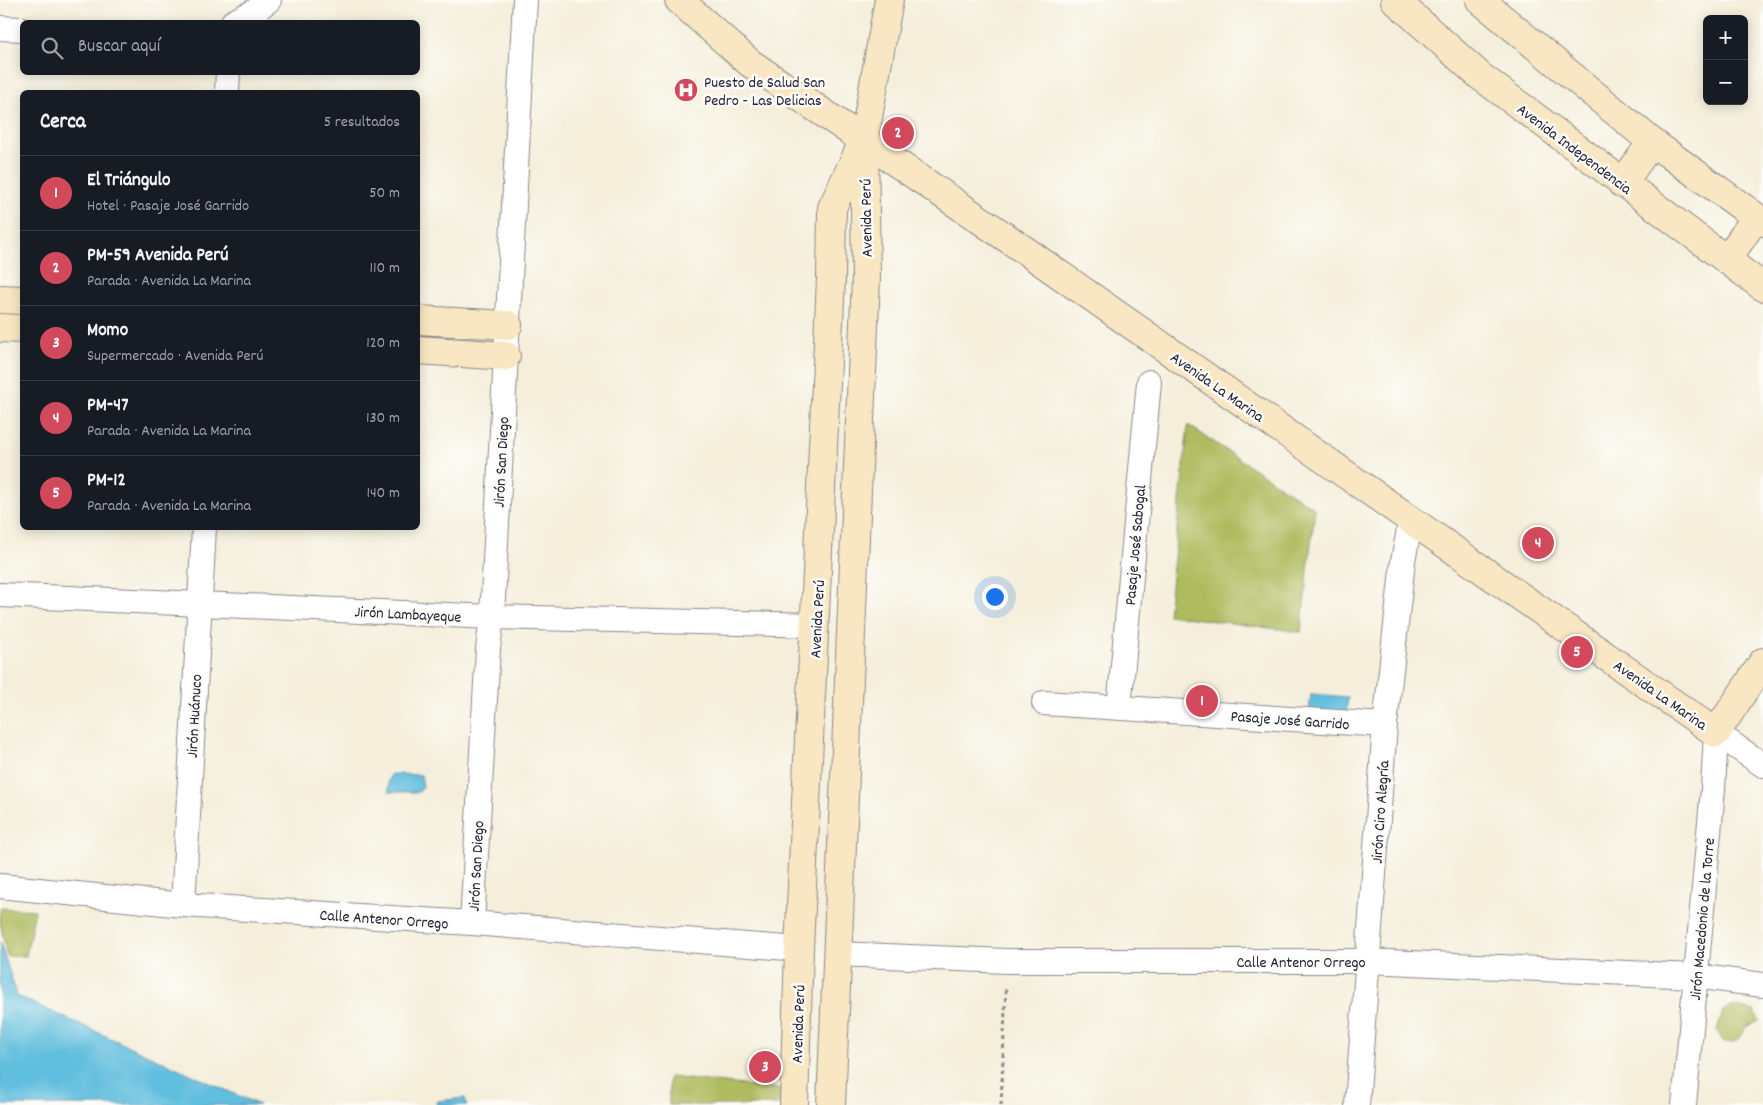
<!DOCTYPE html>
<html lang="es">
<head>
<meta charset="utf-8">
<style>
	body { margin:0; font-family:Dekko,sans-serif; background:#20242c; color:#f1f3f6 }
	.controls { position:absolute; right:15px; top:15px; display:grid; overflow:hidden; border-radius:8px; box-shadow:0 2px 12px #0003 }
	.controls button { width:45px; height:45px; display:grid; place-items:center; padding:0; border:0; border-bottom:1px solid #363941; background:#171b24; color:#f1f3f6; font:25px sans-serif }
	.you { position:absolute; left:994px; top:596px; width:18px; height:18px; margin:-12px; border:4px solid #fff; border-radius:50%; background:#1a73e8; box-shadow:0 0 0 8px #1a73e833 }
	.badge { display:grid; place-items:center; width:32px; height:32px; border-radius:50%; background:#d1495b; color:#fff; font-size:16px; font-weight:700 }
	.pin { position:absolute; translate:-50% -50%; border:2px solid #fff; box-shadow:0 1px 5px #0006 }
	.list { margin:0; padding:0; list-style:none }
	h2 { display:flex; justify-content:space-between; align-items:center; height:65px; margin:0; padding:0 20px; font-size:21px }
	h2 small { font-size:16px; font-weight:400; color:#9ea1a6 }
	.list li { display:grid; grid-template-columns:32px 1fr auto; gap:15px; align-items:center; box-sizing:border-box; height:75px; padding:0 20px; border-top:1px solid #363941 }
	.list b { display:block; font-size:19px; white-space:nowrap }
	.list p { margin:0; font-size:16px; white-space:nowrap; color:#9ea1a6 }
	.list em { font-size:16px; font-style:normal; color:#9ea1a6 }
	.icon { flex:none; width:28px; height:28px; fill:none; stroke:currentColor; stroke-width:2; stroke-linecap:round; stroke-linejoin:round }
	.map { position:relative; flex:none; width:1763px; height:1105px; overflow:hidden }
	.search { position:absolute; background:#171b24; box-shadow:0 2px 12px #0003; left:20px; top:20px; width:400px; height:55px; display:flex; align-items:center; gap:12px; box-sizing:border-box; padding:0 18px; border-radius:8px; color:#9ea1a6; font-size:19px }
	.panel { position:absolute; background:#171b24; box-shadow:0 2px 12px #0003; left:20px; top:90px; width:400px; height:440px; border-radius:8px }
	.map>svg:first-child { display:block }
	.green { fill:#aebc5e; stroke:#686f4c }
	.water { fill:#60bede; stroke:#41708c }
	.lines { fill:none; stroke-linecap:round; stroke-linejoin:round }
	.street-casing { stroke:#8b888a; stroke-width:26 }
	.secondary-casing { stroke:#8b888a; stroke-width:30 }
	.path { stroke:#8b888a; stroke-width:3; stroke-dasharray:4 4; stroke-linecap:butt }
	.street { stroke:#fff; stroke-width:24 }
	.secondary { stroke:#f9e7c3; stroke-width:28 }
	.labels { text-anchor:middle; stroke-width:5; stroke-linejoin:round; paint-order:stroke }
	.poi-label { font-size:16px; fill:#22223b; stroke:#fdfcf7; text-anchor:start }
	.street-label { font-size:16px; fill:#22223b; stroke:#fdfcf7 }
</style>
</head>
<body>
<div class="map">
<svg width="1763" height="1105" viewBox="0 0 1763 1105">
	<rect width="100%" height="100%" fill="#fdfcf7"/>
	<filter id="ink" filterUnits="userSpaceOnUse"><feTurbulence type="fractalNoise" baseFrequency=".02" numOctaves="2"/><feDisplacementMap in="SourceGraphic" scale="10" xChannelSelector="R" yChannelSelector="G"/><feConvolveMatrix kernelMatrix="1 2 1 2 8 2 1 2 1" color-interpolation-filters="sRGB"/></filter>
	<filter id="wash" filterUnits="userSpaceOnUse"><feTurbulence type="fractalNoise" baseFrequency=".0096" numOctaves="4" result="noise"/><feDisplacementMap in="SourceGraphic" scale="20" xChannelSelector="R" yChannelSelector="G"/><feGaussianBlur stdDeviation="1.12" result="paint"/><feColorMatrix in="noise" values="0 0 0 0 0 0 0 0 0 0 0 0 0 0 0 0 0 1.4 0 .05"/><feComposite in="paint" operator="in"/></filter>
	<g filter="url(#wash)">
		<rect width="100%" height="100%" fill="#f4eeda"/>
		<path class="green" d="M 1188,425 L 1315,509 L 1301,632 L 1168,615 Z
			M 0,908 L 35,910 L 26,956 L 7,956 L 0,922 Z
			M 1731,1006 L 1755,1011 L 1759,1021 L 1746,1027 L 1737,1041 L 1730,1043 L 1723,1041 L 1717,1031 L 1723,1011 Z
			M 669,1077 L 780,1089 L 779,1105 L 669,1105 Z"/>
		<path class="water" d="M 1311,694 L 1348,697 L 1346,716 L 1309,713 Z
			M 391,774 L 421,775 L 423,787 L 419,792 L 389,792 L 388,781 Z
			M 0,942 L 17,996 L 259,1105 L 0,1105 Z
			M 465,1098 L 467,1105 L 436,1105 L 437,1101 Z"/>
	</g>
	<g filter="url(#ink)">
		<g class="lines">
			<g class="street-casing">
				<path id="street" d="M 233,22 L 255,11 L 269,0
					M 0,28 L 22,29
					M 227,92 L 228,72
					M 0,595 L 492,617 L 816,625
					M 1044,703 L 1385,725
					M 1119,708 L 1149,382
					M 1716,733 L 1763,765
					M 0,886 L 183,905 L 472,923 L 799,949
					M 183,905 L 204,528
					M 472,923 L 488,649 L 492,617 L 525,0
					M 837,954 L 1007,961 L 1367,961 L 1695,976 L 1763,985
					M 1357,1105 L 1385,725 L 1403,561 L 1411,519
					M 1684,1105 L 1713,789 L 1716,733"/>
			</g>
			<g class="secondary-casing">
				<path id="secondary" d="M 679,0 L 750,63 L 1023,249 L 1716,733 L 1763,662
					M 1395,0 L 1480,76 L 1763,287
					M 1480,0 L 1652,142 L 1763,222
					M 1622,184 L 1652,142
					M 1727,260 L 1756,217
					M 0,299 L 22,300
					M 418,320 L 508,325
					M 0,328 L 22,329
					M 418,350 L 506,356
					M 794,1105 L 799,949 L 831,279 L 832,208 L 861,146
					M 831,1105 L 866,278 L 864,140 L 889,0"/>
			</g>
			<path class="path" d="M 1001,1105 L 1006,987"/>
			<use href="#street" class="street"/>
			<use href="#secondary" class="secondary"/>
		</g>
	</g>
	<defs>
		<g id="hospital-disc" transform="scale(1.25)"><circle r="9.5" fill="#d1495b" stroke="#fdfcf7"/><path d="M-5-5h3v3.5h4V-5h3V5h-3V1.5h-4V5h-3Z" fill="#fff"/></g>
	</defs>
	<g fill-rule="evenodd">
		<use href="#hospital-disc" x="686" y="90"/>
	</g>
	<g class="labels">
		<g class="poi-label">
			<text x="704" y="87">Puesto de Salud San<tspan x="704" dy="18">Pedro - Las Delicias</tspan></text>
		</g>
		<g class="street-label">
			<text transform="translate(1575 148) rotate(37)" y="6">Avenida Independencia</text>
			<text transform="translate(865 218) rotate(-91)" y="6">Avenida Perú</text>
			<text transform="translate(1218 386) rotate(35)" y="6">Avenida La Marina</text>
			<text transform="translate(500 462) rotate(-87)" y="6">Jirón San Diego</text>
			<text transform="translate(1134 545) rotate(-85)" y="6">Pasaje José Sabogal</text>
			<text transform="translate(408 613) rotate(3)" y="6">Jirón Lambayeque</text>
			<text transform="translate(816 619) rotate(-87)" y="6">Avenida Perú</text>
			<text transform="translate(1661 694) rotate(35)" y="6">Avenida La Marina</text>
			<text transform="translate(193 716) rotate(-87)" y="6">Jirón Huánuco</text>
			<text transform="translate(1290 719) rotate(4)" y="6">Pasaje José Garrido</text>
			<text transform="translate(1379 812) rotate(-86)" y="6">Jirón Ciro Alegría</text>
			<text transform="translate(475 866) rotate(-87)" y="6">Jirón San Diego</text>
			<text transform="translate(384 918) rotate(4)" y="6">Calle Antenor Orrego</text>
			<text transform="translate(1701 919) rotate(-85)" y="6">Jirón Macedonio de la Torre</text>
			<text x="1301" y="967">Calle Antenor Orrego</text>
			<text transform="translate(797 1024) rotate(-88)" y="6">Avenida Perú</text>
		</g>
	</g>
</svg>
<div class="controls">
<button>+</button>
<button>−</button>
</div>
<div class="you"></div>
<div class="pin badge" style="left:1202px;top:701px">1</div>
<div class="pin badge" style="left:898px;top:133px">2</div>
<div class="pin badge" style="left:765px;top:1067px">3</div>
<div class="pin badge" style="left:1538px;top:543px">4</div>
<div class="pin badge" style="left:1577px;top:652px">5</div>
<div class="search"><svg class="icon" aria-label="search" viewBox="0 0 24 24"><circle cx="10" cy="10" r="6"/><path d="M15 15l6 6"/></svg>Buscar aquí</div>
<section class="panel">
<h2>Cerca<small>5 resultados</small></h2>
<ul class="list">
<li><span class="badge">1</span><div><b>El Triángulo</b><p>Hotel · Pasaje José Garrido</p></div><em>50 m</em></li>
<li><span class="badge">2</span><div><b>PM-59 Avenida Perú</b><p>Parada · Avenida La Marina</p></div><em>110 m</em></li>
<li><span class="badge">3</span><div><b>Momo</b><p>Supermercado · Avenida Perú</p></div><em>120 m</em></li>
<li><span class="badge">4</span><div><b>PM-47</b><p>Parada · Avenida La Marina</p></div><em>130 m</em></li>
<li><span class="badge">5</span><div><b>PM-12</b><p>Parada · Avenida La Marina</p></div><em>140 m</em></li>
</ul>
</section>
</div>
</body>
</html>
